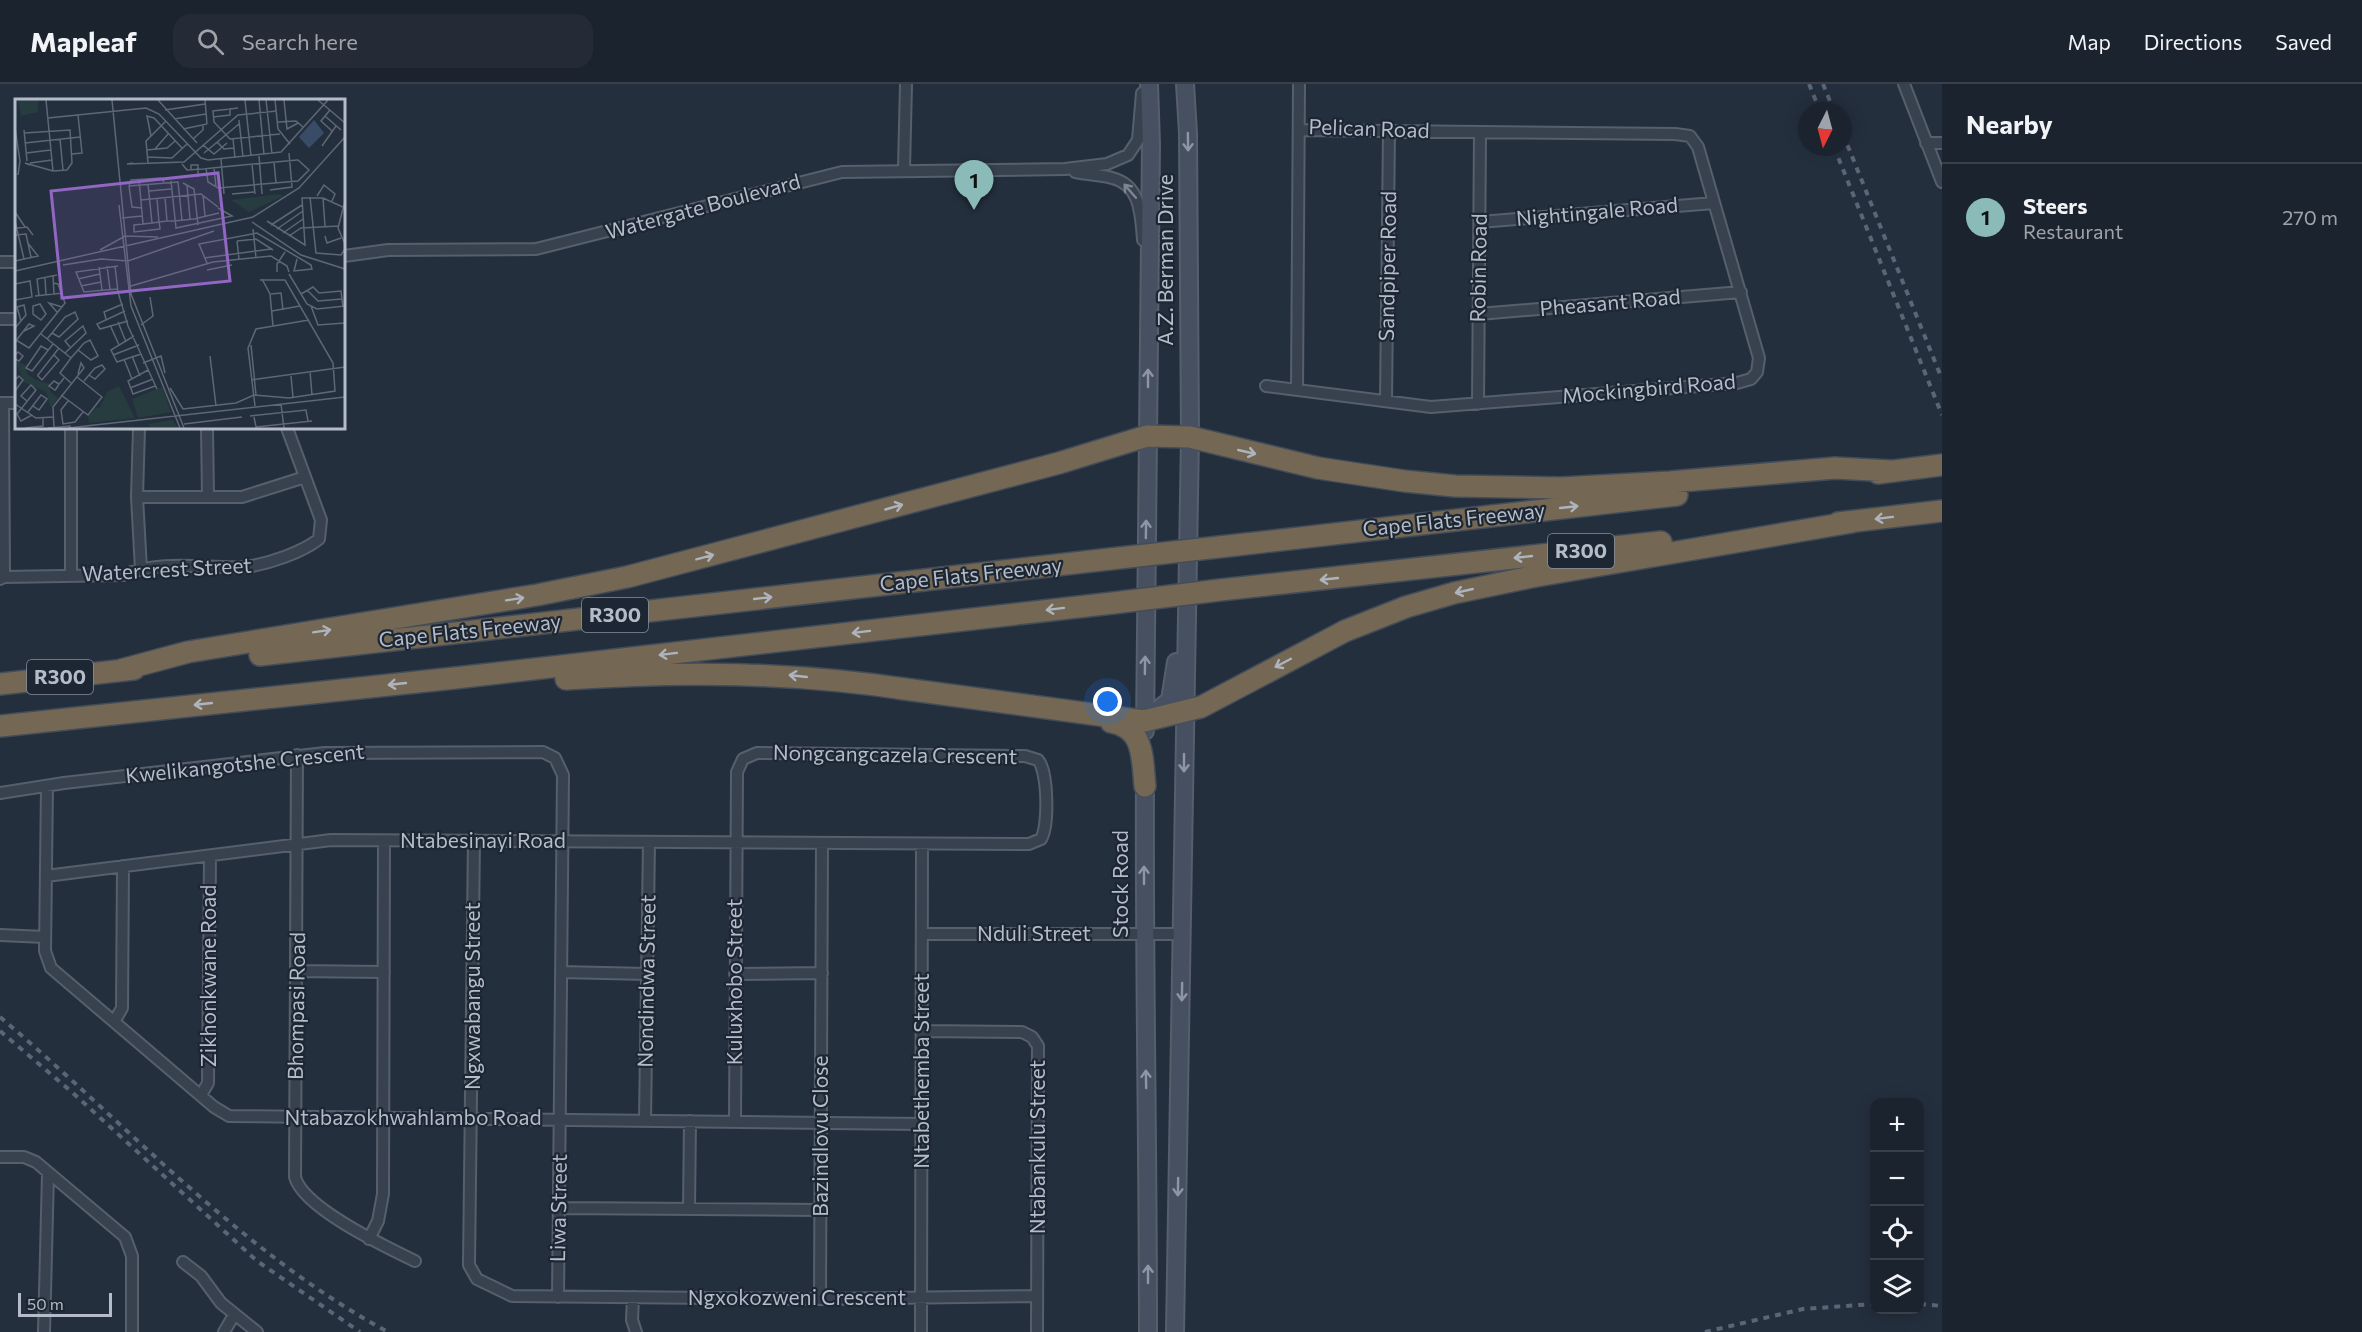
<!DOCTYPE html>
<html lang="en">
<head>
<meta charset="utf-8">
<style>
	body { margin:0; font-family:Commissioner,sans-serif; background:#242b36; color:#f1f3f6 }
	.controls { position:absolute; right:18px; bottom:18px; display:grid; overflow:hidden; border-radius:12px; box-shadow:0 3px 15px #0003 }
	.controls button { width:54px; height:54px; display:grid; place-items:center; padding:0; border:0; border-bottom:2px solid #39404a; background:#1b232e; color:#f1f3f6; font:30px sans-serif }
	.compass { position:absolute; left:1798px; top:18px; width:54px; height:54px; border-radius:50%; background:#1b232e; box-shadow:0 3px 15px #0003; rotate:186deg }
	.scale { position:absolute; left:18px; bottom:15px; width:94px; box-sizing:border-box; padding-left:6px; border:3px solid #b4bcc9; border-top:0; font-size:16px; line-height:21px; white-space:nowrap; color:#b4bcc9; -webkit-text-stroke:4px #1d2633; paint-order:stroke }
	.you { position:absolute; left:1108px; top:618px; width:21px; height:21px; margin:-15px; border:4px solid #fff; border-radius:50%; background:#1a73e8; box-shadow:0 0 0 9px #1a73e833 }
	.badge { display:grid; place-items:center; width:39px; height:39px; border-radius:50%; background:#8bbbb9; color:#111; font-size:20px; font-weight:700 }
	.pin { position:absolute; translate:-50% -50px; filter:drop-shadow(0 2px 3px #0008) }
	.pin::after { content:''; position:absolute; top:32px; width:21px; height:18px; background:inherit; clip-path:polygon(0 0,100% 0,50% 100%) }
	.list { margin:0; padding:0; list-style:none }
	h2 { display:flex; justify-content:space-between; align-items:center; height:78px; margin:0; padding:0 24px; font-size:26px }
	h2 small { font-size:20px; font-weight:400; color:#a0a4aa }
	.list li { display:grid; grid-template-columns:39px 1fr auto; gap:18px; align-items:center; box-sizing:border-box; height:108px; padding:0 24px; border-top:2px solid #39404a }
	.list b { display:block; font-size:22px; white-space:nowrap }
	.list p { margin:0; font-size:20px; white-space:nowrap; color:#a0a4aa }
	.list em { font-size:20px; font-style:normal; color:#a0a4aa }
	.icon { flex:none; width:33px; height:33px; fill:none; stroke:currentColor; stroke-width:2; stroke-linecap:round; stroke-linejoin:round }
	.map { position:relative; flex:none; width:1942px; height:1248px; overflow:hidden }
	header { display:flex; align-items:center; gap:36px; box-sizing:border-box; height:84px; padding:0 30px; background:#1b232e; border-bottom:2px solid #39404a }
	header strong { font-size:28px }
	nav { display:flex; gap:33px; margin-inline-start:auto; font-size:21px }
	.search { width:420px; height:54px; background:#242b36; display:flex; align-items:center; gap:15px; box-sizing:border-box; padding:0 21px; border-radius:18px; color:#a0a4aa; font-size:22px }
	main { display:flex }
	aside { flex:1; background:#1b232e }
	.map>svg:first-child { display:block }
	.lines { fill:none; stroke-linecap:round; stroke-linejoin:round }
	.minor-casing { stroke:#565f6c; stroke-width:14 }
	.secondary-casing { stroke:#565f6c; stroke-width:20 }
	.motorway-casing { stroke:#434c59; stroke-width:24 }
	.minor { stroke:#38414e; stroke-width:10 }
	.secondary { stroke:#465061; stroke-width:16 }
	.motorway { stroke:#746855; stroke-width:21 }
	.rail { stroke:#5a6575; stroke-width:4; stroke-dasharray:6 6; stroke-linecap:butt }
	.motorway-bridge-casing { stroke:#434c59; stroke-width:24; stroke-linecap:butt }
	.motorway-bridge { stroke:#746855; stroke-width:21 }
	.oneway { stroke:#8e96a5 }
	.oneway2 { stroke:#7c8592 }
	.oneway3 { stroke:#aeb4bd }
	.labels { text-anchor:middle; stroke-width:4.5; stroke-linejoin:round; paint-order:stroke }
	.shield { fill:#1d2633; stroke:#878f9c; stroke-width:1.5 }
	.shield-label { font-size:20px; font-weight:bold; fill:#b4bcc9 }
	.street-label { font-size:21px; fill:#b4bcc9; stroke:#1d2633 }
	.inset-road { fill:none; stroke:#5e6776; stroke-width:1.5 }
	.view { fill:#9266c3; fill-opacity:0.15; stroke:#9266c3; stroke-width:3 }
	.inset-edge { fill:none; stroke:#b4bcc9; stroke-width:3 }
</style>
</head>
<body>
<header>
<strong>Mapleaf</strong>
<div class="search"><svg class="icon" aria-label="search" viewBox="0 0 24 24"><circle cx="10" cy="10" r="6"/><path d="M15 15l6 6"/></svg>Search here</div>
<nav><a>Map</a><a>Directions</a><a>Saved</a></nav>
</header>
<main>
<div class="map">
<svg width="1942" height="1248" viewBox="0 0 1942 1248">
	<rect width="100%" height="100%" fill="#242f3e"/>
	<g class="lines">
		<g class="minor-casing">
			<path id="minor" d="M 1904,0 L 1942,98
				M 1926,59 L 1942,59
				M 904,85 L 906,0
				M 1075,88 C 1087,91 1100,90 1112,94 C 1141,101 1141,131 1143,156
				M 1480,138 L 1714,119
				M 344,172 L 388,166 L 536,165 L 842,88 L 1065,85 L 1107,80 L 1128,71 L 1138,56 L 1142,9
				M 0,178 L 16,178
				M 1479,230 L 1741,208
				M 0,235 L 16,235
				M 1266,302 L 1431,323 L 1737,299 L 1751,295 L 1757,288 L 1759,274 L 1698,63 L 1690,52 L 1675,50 L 1300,46
				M 1297,306 L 1299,0
				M 1386,317 L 1389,47
				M 0,319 L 16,319
				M 3,319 L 4,493
				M 1478,320 L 1480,49
				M 71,344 L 71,491
				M 139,344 L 137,413 L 141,485
				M 207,344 L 208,413
				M 137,413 L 242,413 L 305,393
				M 0,495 L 4,493 L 123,491 C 162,475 206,485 247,483 C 270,479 301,469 319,455 L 321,436 L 287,344
				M 297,671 L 295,1093 C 303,1124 386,1163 415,1177
				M 47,702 L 45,867 L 51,884 L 214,1023 L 229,1032 L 922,1040
				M 0,709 L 64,699 L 325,669 L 543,668 L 555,674 L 563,691 L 558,1213
				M 474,756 L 469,1181 L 477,1195 L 512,1212 L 820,1215 L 1036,1212
				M 46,792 L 331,756 L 1029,760 L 1041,755 C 1049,742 1048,687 1038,676 L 1025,672 L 757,669 L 743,675 L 737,688 L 735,1037
				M 923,850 L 1182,850
				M 0,851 L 45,853
				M 297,887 L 384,888
				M 561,888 L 647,890
				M 735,890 L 822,889
				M 114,938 L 122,924 L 123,782
				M 923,947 L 1022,948 L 1032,953 L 1038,962 L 1037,1248
				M 201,1011 L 208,999 L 210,772
				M 645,1036 L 649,758
				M 0,1073 L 24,1073 L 36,1078 L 125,1153 L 132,1172 L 132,1248
				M 559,1124 L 820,1126
				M 689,1125 L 690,1037
				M 369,1155 L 378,1137 L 383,1110 L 384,757
				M 183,1178 L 201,1192 L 221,1219 L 257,1248
				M 633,1213 L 632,1236 L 636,1248
				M 820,1215 L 822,760
				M 44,1248 L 48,1090
				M 224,1248 L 234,1231
				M 921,1248 L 922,761"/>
		</g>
		<g class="secondary-casing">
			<path id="secondary" d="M 1148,634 L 1170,616 L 1176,578
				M 1145,647 L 1151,60 L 1149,0
				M 1145,691 C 1144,877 1148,1062 1148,1248
				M 1175,1248 L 1190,353 L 1188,49 L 1185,0"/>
		</g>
		<g class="motorway-casing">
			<path id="motorway" d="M 1878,389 L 1942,381
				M 1838,439 L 1942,427
				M 1219,463 L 1677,411
				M 1220,506 L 1661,458
				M 260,571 L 1110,475
				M 121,586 L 188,568 L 537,511 L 627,493 L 1059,379 L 1147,352 L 1190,353 L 1318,384 L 1404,397 L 1455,402 L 1561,404 L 1670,398 L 1835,384 L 1891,387
				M 566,595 C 684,587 794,588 912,606
				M 0,600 L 134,585
				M 897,604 L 1144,637 L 1201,623 L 1345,547 L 1406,523 L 1454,509 L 1531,493 L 1852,438
				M 1111,638 C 1145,644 1142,675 1145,702
				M 0,642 L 455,594 L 1113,519"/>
		</g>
		<use href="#minor" class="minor"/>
		<use href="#secondary" class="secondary"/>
		<use href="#motorway" class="motorway"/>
		<path class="rail" d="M 1809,0 L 1820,27
			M 1823,0 L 1834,27
			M 1843,50 L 1942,295
			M 1834,63 L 1942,331
			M 0,933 C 127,1040 240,1168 388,1248
			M 0,947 L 73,1009 L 257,1177 L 360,1248
			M 1920,1220 L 1942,1222
			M 1705,1248 L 1803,1225 L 1874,1220"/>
		<g class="motorway-bridge-casing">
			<path id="motorway-bridge" d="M 1110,475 L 1219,463
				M 1113,519 L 1220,506"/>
		</g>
		<use href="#motorway-bridge" class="motorway-bridge"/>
	</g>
	<defs><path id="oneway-shaft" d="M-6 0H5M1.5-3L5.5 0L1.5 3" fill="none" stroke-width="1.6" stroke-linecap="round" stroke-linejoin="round" transform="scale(1.5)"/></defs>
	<g class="oneway">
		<use href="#oneway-shaft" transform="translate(1188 58) rotate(89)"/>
		<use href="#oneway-shaft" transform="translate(1148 294) rotate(-90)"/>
		<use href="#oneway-shaft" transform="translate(1146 445) rotate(-89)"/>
		<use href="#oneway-shaft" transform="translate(1145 581) rotate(-89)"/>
		<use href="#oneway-shaft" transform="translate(1184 679) rotate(90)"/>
		<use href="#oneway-shaft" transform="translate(1144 791) rotate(-90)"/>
		<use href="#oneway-shaft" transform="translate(1182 908) rotate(91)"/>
		<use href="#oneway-shaft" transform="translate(1146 995) rotate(-91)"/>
		<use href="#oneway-shaft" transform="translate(1178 1103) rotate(91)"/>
		<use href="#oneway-shaft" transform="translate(1148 1190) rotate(-90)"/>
	</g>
	<use class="oneway2" href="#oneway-shaft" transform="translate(1130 107) rotate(-131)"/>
	<g class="oneway3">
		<use href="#oneway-shaft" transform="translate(1247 368) rotate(13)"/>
		<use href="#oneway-shaft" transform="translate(894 423) rotate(-16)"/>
		<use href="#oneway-shaft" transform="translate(1569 423) rotate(-6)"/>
		<use href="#oneway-shaft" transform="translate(1884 434) rotate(173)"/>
		<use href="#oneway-shaft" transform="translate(705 473) rotate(-15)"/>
		<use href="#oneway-shaft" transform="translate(1523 473) rotate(174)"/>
		<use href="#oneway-shaft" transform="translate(1329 495) rotate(174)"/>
		<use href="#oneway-shaft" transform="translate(1464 507) rotate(167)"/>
		<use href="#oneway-shaft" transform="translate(763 514) rotate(-6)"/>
		<use href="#oneway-shaft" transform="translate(515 515) rotate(-9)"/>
		<use href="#oneway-shaft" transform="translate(1055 525) rotate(173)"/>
		<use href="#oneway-shaft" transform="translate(322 547) rotate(-9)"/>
		<use href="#oneway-shaft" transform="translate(861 548) rotate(173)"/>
		<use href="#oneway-shaft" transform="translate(668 570) rotate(173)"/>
		<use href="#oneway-shaft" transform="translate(1283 579) rotate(152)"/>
		<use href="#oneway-shaft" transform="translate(798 592) rotate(-174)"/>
		<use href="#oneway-shaft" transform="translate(397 600) rotate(174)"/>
		<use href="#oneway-shaft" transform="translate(203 620) rotate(174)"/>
	</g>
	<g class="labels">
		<g class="shield">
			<rect x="1548" y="450" width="66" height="34" rx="4.5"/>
			<rect x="582" y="514" width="66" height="34" rx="4.5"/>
			<rect x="27" y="576" width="66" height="34" rx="4.5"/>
		</g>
		<g class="shield-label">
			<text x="1581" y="474">R300</text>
			<text x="615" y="538">R300</text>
			<text x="60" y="600">R300</text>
		</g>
		<g class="street-label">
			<text transform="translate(1369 45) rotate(2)" y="7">Pelican Road</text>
			<text transform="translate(703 123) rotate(-15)" y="7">Watergate Boulevard</text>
			<text transform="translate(1597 128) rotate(-5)" y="7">Nightingale Road</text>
			<text transform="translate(1166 176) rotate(-90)" y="7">A.Z. Berman Drive</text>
			<text transform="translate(1388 182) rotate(-89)" y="7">Sandpiper Road</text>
			<text transform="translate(1479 184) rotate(-89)" y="7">Robin Road</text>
			<text transform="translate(1610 219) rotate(-5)" y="7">Pheasant Road</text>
			<text transform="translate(1649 305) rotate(-5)" y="7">Mockingbird Road</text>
			<text transform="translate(1454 436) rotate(-6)" y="7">Cape Flats Freeway</text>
			<text transform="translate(167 486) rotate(-3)" y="7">Watercrest Street</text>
			<text transform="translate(971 491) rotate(-6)" y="7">Cape Flats Freeway</text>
			<text transform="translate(470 547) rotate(-6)" y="7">Cape Flats Freeway</text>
			<text transform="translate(895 671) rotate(1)" y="7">Nongcangcazela Crescent</text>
			<text transform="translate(245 680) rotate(-6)" y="7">Kwelikangotshe Crescent</text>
			<text x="483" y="764">Ntabesinayi Road</text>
			<text transform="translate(1121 800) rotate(-90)" y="7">Stock Road</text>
			<text x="1034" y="857">Nduli Street</text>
			<text transform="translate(209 892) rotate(-90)" y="7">Zikhonkwane Road</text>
			<text transform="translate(647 897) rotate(-89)" y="7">Nondindwa Street</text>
			<text transform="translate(735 898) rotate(-90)" y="7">Kuluxhobo Street</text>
			<text transform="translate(473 912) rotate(-90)" y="7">Ngxwabangu Street</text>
			<text transform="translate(297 922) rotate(-89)" y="7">Bhompasi Road</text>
			<text transform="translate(922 987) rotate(-90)" y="7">Ntabethemba Street</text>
			<text x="413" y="1041">Ntabazokhwahlambo Road</text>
			<text transform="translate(821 1052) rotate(-90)" y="7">Bazindlovu Close</text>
			<text transform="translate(1038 1063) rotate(-90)" y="7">Ntabankulu Street</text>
			<text transform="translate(559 1124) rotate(-89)" y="7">Liwa Street</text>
			<text x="797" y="1221">Ngxokozweni Crescent</text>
		</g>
	</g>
	<g transform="translate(15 15)">
		<rect width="330" height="330" fill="#242f3e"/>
		<path d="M 3,1 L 23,1 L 23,13 L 6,17 ZM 265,95 L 268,97 L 234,113 L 216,101 ZM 0,262 L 11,266 L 12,275 L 21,281 L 34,285 L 35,292 L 43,299 L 36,309 L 31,293 L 9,283 ZM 104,287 L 120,319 L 74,324 L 73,317 L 81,308 L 84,310 L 92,293 ZM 147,288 L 156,313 L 123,319 L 117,300 ZM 157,321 L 163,329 L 135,329 L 134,325 Z" fill="#263c3f"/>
		<path d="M 299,21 L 309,34 L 294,49 L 284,38 Z" fill="#394c67"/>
		<path class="inset-road" d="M 31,1 L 38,72M 97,1 L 116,195 L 169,329M 143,1 L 182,44M 190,1 L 192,25M 230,1 L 236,57M 244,1 L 249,56M 251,1 L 257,55M 260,1 L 263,30 L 275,45M 269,1 L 272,30 L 283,24M 303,1 L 330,24M 223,9 L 198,12 L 199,23 L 215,40 L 265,35M 150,11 L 190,5M 315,11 L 306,22 L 317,32M 310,17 L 326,31M 198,18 L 215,16 L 215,9M 33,19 L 131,9 L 144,15 L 186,59 L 193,61 L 266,53 L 313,1M 159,20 L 191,15M 224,21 L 228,58M 263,23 L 281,22 L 288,28M 0,29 L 5,62 L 3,76M 168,30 L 192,25M 9,31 L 12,62M 9,34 L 55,31 L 57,64 L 52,71 L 38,72 L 10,64 L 15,66M 136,37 L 132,17 L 139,19 L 167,49M 45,40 L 48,71M 178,40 L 188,31 L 188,25M 218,40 L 220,59M 202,43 L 209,50 L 219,49M 10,44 L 65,38M 188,46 L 199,55 L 212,44M 307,47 L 321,27M 140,50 L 153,35M 132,51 L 152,49 L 160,42M 11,54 L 36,51M 189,54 L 224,25M 57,55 L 67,54 L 63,16M 244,57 L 247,95M 132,58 L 157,59 L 172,45M 206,60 L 209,95M 259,63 L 261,84M 15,64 L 37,61M 118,64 L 112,65 L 169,63 L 223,16 L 262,12M 133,64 L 131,42 L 151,22M 167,65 L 172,71 L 188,70 L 207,68 L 282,61 L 283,61 L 294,71 L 283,82 L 203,89 L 193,83 L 191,69M 237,65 L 240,95M 199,69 L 201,88M 176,71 L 176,66 L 183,66 L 183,78M 124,80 L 128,125M 156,82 L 161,129 L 217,117 L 203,109M 168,84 L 179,90 L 183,126M 133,85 L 137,124M 172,86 L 175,120M 114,87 L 163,83 L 167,121M 114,87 L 116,81 L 146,79 L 149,83M 114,87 L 117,108 L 127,109M 255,91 L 277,88 L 274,54M 134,92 L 156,90M 217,95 L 239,93M 188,96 L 190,117M 302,97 L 309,86 L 320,95 L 317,102M 150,98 L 152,122M 295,98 L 301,154 L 326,156 L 330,150M 142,99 L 143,112 L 144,123 L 145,129 L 145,130 L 119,133 L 119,126 L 137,124 L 144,123 L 152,122 L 159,122 L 179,120 L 204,114M 308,99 L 310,127M 126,101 L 186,95 L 203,108M 330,102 L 323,129 L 330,145M 104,106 L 116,207 L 165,329M 0,113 L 10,128M 107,119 L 127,117M 0,122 L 9,160M 252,122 L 290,146 L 287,99 L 308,99 L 330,109M 237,123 L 286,156 L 330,170M 256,126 L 287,106M 2,129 L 12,128 L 18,136M 238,130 L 241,159M 262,130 L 288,112M 268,134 L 288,120M 0,136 L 11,135 L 16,158M 274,137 L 286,129 L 324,127M 310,137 L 312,144 L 326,139M 222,142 L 241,140 L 258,151M 222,142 L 224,160M 85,151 L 110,137 L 143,138M 189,159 L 256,150M 0,162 L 23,157 L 12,143M 192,164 L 184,145 L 242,134 L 296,166 L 297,170 L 279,172 L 282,160M 48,166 L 86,160 L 113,162 L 199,132M 92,167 L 95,190M 100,167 L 103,193 L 113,227 L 142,290M 84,168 L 87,191M 192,171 L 217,166M 0,172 L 238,118 L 284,89 L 330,38M 262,173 L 262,165 L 270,153M 274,175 L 292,205 L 302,210 L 330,207M 38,177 L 39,195M 30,178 L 31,196M 63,180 L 85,175M 247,180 L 255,195 L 258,227M 0,185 L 15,182 L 17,198 L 0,201M 66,187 L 86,183M 116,187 L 198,163 L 256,157 L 272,167 L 274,173M 102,190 L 69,193 L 61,173 L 103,167M 292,191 L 303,202 L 327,200M 256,195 L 266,194 L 268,211M 286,195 L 298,188 L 304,194 L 326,192 L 328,208M 20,197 L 48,194M 24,197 L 22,180 L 42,176M 25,205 L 31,215 L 26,221 L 18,215 L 18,207 ZM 296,207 L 303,226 L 330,224M 110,212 L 82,225 L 85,230 L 113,222M 257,212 L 285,207M 42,213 L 34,204 L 47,208M 91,220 L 89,213 L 108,205M 103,223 L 111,243M 95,226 L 104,246M 126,226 L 138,217 L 135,198M 0,229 L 11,216 L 9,206 L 2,208 L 6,222M 26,235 L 56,259M 119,237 L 96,251 L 102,263 L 126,255M 32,240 L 37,234 L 50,218 L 60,213 L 63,220 L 44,238 L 37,234M 1,241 L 14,249 L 50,204 L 43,185 L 38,184M 0,243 L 14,225 L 19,227 L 9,232M 236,246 L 241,296M 33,251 L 26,247 L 11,269 L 17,272 L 38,245M 50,254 L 71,234 L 68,227 L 50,242 L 55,248M 0,256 L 3,253 L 8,257 L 4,262 L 0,260M 39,256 L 44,261 L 27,281 L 23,277 L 23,276 L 44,249M 98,256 L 124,246M 117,257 L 125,277M 195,257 L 201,307M 109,260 L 117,280M 128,264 L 146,257 L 150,274M 133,271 L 113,282 L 118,295 L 140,287M 295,272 L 297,296M 276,277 L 278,298M 0,281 L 4,277 L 8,281 L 0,292M 236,281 L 330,268M 69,282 L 74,276 L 80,269 L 87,266 L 90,270 L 80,280 L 74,276M 56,284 L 45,274 L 56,259 L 63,251 L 69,244 L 75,241 L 83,257 L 76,261 L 63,251M 44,285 L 39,282 L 34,287 L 40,291 L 41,290 L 44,285 L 46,283 L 49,279M 115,289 L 138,280M 155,289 L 168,310 L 221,304 L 239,296 L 274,299 L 320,292 L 318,264 L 270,181 L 245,181M 46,296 L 73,316 L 87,298 L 62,278M 12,302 L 6,297 L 16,286 L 21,291 L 2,315 L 6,322 L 17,316M 53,302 L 46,311 L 48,325 L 60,323 L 68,313M 0,305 L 21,319 L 38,318M 266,305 L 269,329M 240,307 L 233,249 L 241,230 L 294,221M 13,313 L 26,296 L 32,300 L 24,311 L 18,307M 235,317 L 291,311 L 293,322M 239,318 L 241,328 L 297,322M 169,325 L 227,318M 10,329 L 28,327 L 28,319M 33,329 L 56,327M 39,329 L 38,308 L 69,269 L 66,264 L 63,275M 53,329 L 330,298"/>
		<path class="view" d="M 203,74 L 215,182 L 47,199 L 36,92 Z"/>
		<rect width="330" height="330" class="inset-edge"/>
	</g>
</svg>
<div class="controls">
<button>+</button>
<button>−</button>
<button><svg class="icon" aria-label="locate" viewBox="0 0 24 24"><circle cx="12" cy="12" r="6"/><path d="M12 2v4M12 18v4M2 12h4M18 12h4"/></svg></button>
<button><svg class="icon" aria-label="layers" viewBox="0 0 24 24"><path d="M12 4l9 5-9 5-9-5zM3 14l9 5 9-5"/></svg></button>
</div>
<svg class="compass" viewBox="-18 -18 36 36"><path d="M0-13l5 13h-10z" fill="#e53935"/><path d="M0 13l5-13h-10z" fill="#a0a4aa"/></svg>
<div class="scale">50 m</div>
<div class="you"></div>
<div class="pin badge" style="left:974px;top:126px">1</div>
</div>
<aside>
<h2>Nearby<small></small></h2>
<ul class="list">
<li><span class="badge">1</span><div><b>Steers</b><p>Restaurant</p></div><em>270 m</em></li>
</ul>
</aside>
</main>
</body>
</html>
